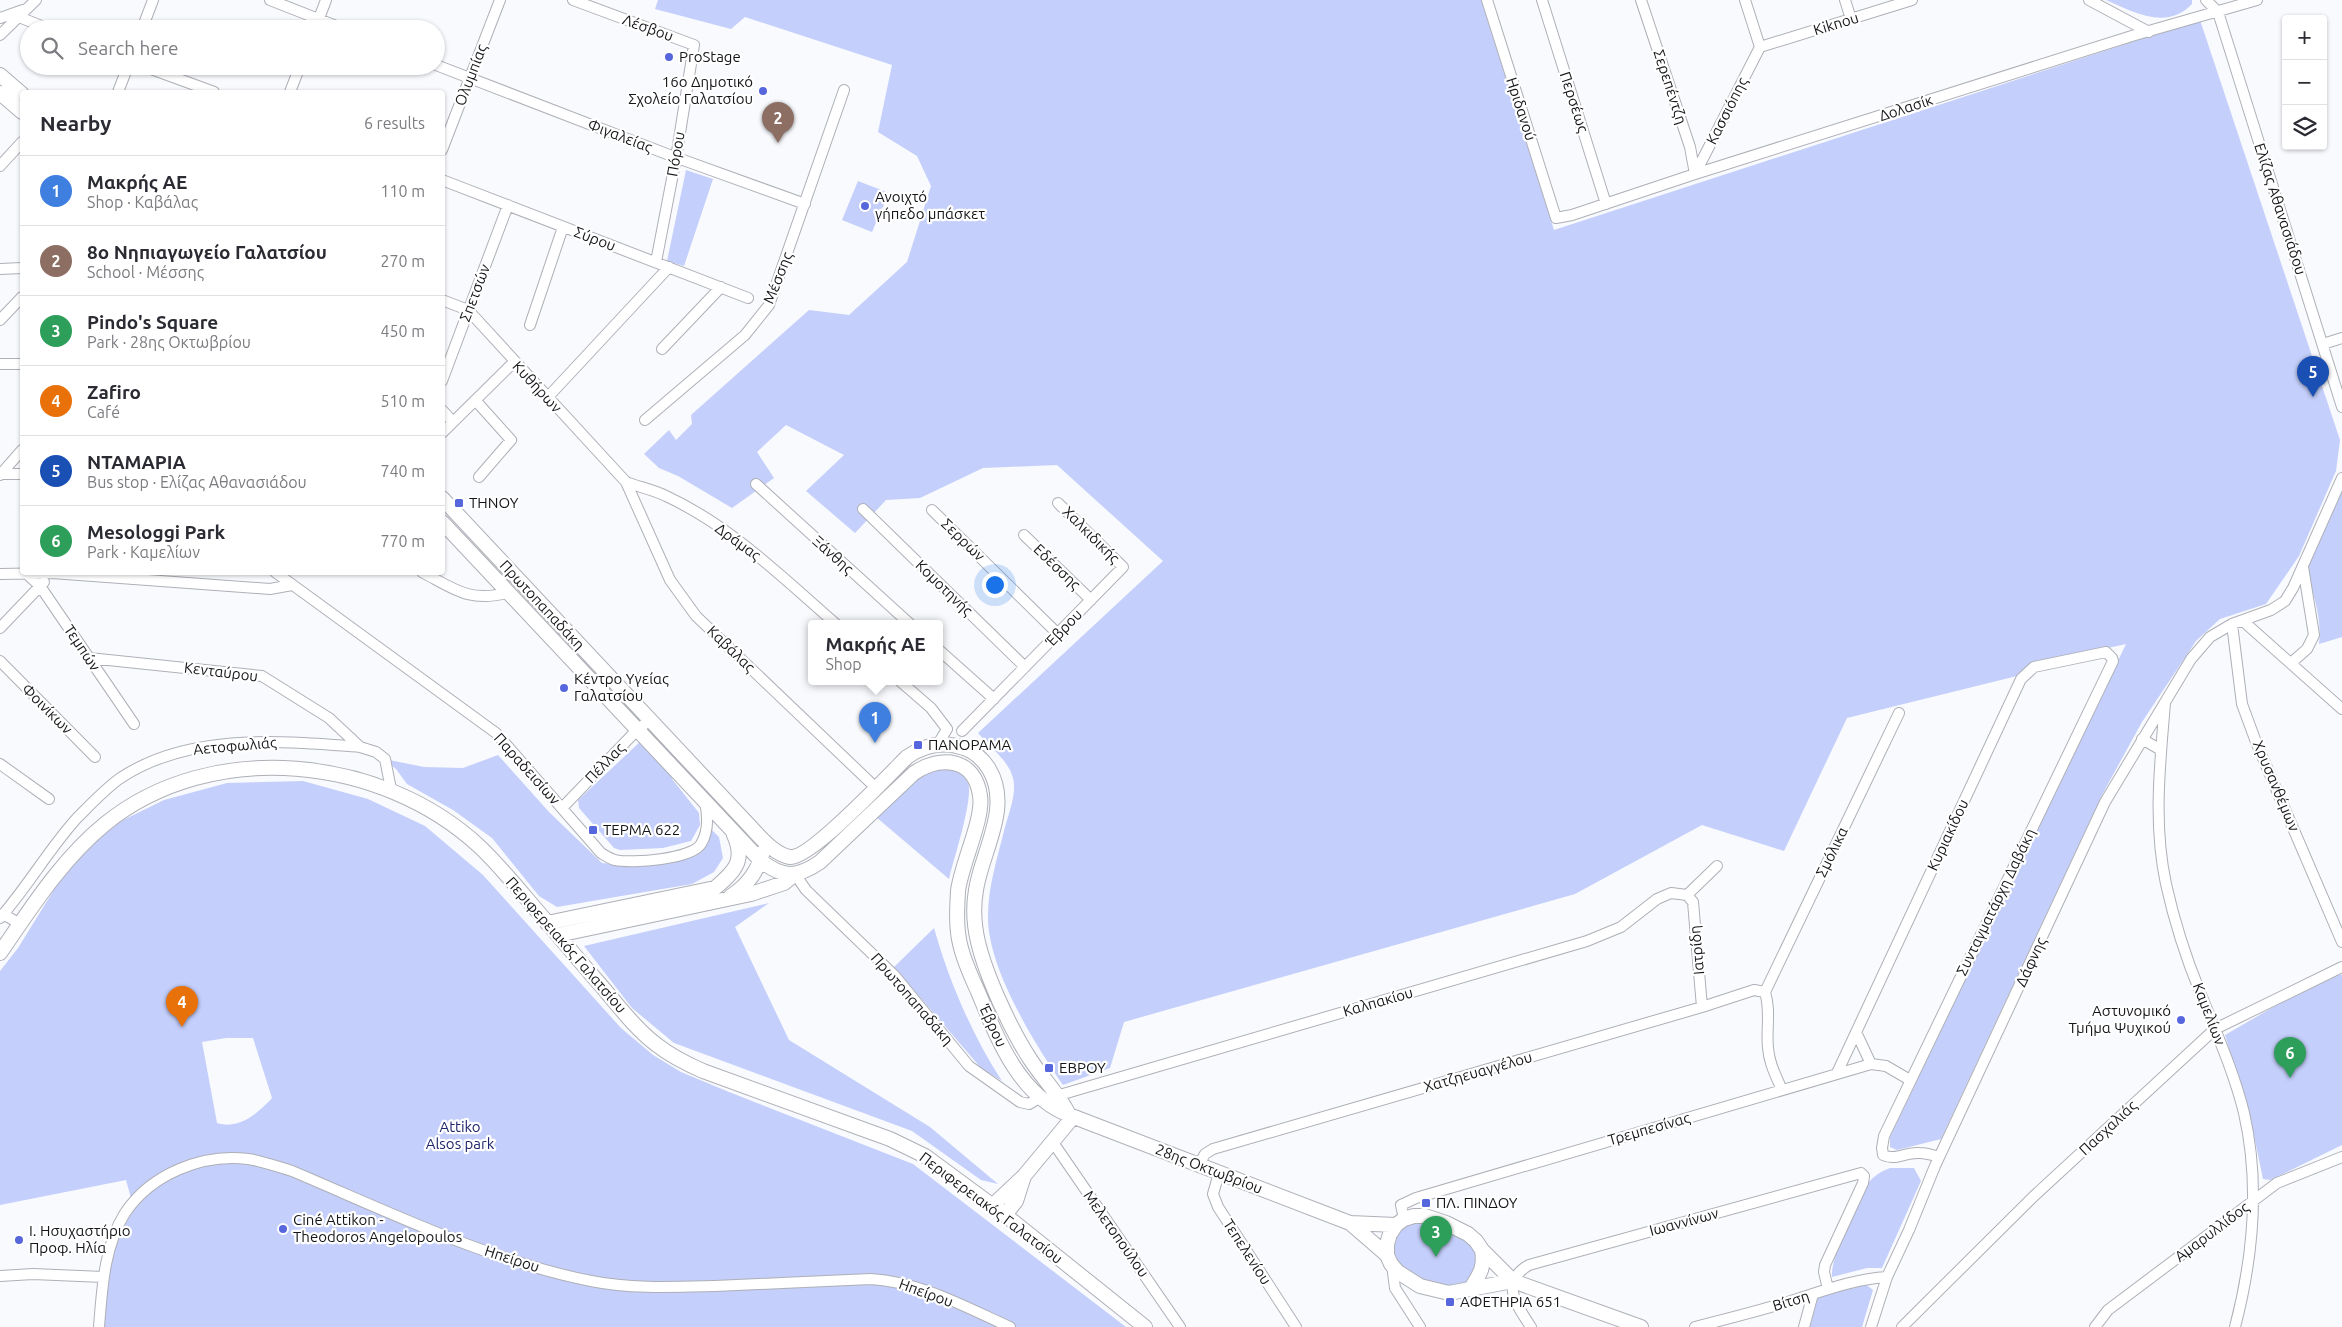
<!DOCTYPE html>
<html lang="en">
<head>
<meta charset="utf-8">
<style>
	body { margin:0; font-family:Ubuntu,sans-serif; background:#f7f7f7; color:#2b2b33 }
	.controls { position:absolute; right:15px; top:15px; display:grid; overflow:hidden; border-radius:5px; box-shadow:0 1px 4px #0004 }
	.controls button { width:45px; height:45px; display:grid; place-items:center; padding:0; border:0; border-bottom:1px solid #e1e1e2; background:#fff; color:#2b2b33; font:25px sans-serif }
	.you { position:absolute; left:994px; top:584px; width:18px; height:18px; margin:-12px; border:4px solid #fff; border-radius:50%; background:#1a73e8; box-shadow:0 0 0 8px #1a73e833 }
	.badge { display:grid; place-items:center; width:32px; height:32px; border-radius:50%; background:#5666dc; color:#fff; font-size:16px; font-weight:700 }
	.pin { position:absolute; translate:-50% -41px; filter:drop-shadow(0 1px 2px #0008) }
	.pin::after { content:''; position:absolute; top:26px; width:18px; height:15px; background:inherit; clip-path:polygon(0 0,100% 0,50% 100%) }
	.popup { position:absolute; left:808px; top:620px; width:135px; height:65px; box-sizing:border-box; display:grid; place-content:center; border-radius:5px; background:#fff; filter:drop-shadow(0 1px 4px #0005); font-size:16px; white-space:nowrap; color:#7c7c81 }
	.popup b { font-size:19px; color:#2b2b33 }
	.popup::after { content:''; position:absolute; left:50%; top:100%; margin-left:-10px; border:10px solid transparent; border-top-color:#fff }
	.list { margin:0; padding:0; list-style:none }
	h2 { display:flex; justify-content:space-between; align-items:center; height:65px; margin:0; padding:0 20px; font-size:21px }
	h2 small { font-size:16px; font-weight:400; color:#7c7c81 }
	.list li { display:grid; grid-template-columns:32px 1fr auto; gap:15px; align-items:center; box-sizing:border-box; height:70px; padding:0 20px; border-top:1px solid #e1e1e2 }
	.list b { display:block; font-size:19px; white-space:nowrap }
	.list p { margin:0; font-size:16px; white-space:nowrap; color:#7c7c81 }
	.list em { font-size:16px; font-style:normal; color:#7c7c81 }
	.icon { flex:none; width:28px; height:28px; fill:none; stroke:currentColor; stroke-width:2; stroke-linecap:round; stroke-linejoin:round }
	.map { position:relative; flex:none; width:2342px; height:1327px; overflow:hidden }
	.search { position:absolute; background:#fff; box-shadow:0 1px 4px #0004; left:20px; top:20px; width:425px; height:55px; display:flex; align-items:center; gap:12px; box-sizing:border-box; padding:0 18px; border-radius:28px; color:#7c7c81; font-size:19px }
	.panel { position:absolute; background:#fff; box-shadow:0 1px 4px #0004; left:20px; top:90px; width:425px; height:485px; border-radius:5px }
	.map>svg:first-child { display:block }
	.green { fill:#c4cffb; fill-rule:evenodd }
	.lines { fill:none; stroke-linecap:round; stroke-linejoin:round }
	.street-casing { stroke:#aeb0b7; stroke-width:12 }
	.secondary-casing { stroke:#aeb0b7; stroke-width:16 }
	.street { stroke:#fff; stroke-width:10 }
	.secondary { stroke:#fff; stroke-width:14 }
	.poi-dot { fill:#5666dc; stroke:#fff; stroke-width:2 }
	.labels { text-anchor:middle; stroke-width:4.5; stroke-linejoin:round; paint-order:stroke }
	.street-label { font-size:15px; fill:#151619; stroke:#fff }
	.poi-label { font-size:15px; fill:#151619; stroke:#fff; text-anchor:start }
	.park-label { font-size:15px; fill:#1f256d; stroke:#fff }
</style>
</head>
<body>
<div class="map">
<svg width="2342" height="1327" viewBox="0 0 2342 1327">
	<rect width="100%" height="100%" fill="#f8fafe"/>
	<path class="green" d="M 658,0 L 1481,0 L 1554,230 L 2200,20 L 2340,440 L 2336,471 L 2299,556 L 2266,604 L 2220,619 L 2196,641 L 2142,722 L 2103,793 L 1941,1139 L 1897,1150 L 1890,1147 L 1890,1137 L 2126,644 L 2031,665 L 2017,676 L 1847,718 L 1784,851 L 1702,825 L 1575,894 L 1124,1022 L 1110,1068 L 1063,1085 C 1034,1043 987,967 988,916 C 988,886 998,856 1005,827 C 1009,813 1017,792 1013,778 C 1009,761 989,746 978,733 L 1163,561 L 1057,465 L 983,468 L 920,498 L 886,500 L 855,533 L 806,491 L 844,455 L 786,425 L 757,452 L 774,478 L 732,508 L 678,476 L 659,468 L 644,454 L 669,430 L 676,440 L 692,424 L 691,415 L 809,310 L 849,315 L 907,262 L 931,186 L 917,156 L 878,132 L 892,65 L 745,17 L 731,29 L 655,9 Z
		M 2106,0 L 2192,0 L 2192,4 C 2166,31 2134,12 2106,0 Z
		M 686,170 L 713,179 L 684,266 L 667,261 Z
		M 858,181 L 889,193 L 872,232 L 842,220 Z
		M 2342,491 L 2342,637 L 2319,644 C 2322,619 2314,595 2306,571 Z
		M 642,740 L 670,770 L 672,779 L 699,813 L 700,825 L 691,841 L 663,848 L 620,850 L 614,848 L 579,808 L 578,800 Z
		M 498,755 L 549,812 L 602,863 C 627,864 687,870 703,847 C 707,842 709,835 712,830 L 719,837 L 723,858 L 714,872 L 692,884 L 557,907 L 539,896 L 492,838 L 453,810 L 407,784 L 396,769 L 384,759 L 424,767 L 463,768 Z
		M 942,768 C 953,770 963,772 968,783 C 974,798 953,861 949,879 L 876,817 L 917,777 Z
		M 303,781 L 368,799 L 425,826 L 483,875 L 621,1028 L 653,1055 L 681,1072 L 729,1092 L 913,1164 L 1126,1327 L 102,1327 L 107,1278 L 116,1241 L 134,1209 L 126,1180 L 0,1205 L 0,971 L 18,948 L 60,880 L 109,827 L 164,800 L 227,783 ZM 226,1038 L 253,1038 L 272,1098 C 257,1114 239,1130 217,1123 L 202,1042 Z
		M 769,903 L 735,927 L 789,1040 L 930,1127 L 998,1184 L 981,1180 L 912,1131 L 674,1043 L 632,1008 L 584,946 Z
		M 934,928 C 949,981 972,1035 1002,1081 L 981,1068 L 894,967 Z
		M 2339,975 L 2342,975 L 2342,1145 L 2271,1180 L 2263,1179 L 2251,1121 L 2225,1035 L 2282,1002 Z
		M 1890,1168 L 1914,1168 L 1921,1181 L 1882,1268 L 1867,1268 L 1832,1277 C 1830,1260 1855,1200 1866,1186 C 1873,1176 1880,1172 1890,1168 Z
		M 1425,1221 C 1435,1225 1459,1232 1467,1239 C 1485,1258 1477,1288 1449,1287 C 1434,1287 1410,1278 1400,1266 C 1389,1253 1390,1233 1406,1223 C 1410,1221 1419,1221 1425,1221 Z
		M 1864,1283 L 1873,1290 L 1862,1327 L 1810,1327 L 1818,1297 Z"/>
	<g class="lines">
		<g class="street-casing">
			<path id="street" d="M 270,0 L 344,29
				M 573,0 L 694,45 L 676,158 L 656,262
				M 1487,0 L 1556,218 L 1572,215 L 1695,174 L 2135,35 L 2257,0
				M 1542,0 L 1606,204
				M 1641,0 L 1690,147 L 1695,174
				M 1745,0 L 1760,47
				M 1845,0 L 1851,19
				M 2089,0 L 2149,32
				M 2206,0 L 2218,12 L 2342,407
				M 19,17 L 49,29
				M 0,18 L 23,10
				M 142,29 L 153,0
				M 315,29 L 326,0
				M 0,35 L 36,0
				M 1760,47 L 1912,0
				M 436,65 L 672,156 L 805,204
				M 143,66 L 214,92
				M 118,92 L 128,66
				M 290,92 L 300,66
				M 442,150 L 500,0
				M 0,166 L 22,142
				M 1695,174 L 1760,47
				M 442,180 L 748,298
				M 0,269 L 22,268
				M 442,300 L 468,310 L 626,482 L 670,580 L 696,616 L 875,787
				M 0,320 L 22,297
				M 530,325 L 563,227
				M 2323,344 L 2342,338
				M 662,349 L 721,287
				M 0,364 L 22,364
				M 442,381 L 508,205
				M 547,398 L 669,267
				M 476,401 L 511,440 L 479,477
				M 442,410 L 453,422
				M 645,420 L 745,335 L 769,305 L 844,90
				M 442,433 L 514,362
				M 0,474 L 22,474
				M 0,475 L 22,450
				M 626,482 C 639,487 654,490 666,496 C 731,526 783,578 836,624
				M 756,484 L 910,624
				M 863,509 L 1025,667
				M 932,510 L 1058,634
				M 1024,535 L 1091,600
				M 275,572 L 496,733 L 601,853 C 606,856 610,859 615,860 C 632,864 692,859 701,844 C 709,831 708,816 705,802
				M 422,572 C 456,590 468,602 508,593
				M 0,574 L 52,573 L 270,589 L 292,585
				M 27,574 L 40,586 L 134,724
				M 2243,621 L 2342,709
				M 2232,624 L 2242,704 L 2256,742 L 2342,942
				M 0,628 L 44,582
				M 939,650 L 994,699
				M 89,658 L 262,676 L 329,718 L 360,747
				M 0,661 L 95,757
				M 2291,663 L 2307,649 L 2314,635 L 2303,567
				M 901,682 L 931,708 L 947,729 L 938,744
				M 2165,703 C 2160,764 2153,824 2166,884 C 2174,920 2186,958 2200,992 C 2216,1032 2234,1072 2244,1113 C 2260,1183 2253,1258 2235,1327
				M 962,731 L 1123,567 L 1058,503
				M 2142,739 L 2161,750
				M 0,764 L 49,799
				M 562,808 L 637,730 L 650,720
				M 795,874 L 806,890 L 894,975 L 969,1066 L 1020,1102 L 1029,1104 L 1039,1098
				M 1687,895 L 1693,902 L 1702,1007
				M 1687,895 L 1717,866
				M 3,914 L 20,924
				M 0,918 C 28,886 49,849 77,818 C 90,805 104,790 119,779 C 188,732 281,741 360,747 L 376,752 L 385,759 L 391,789
				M 1765,992 L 1899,713
				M 1765,992 C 1771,1011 1766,1029 1768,1048 C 1769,1063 1776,1076 1782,1090
				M 1856,1032 L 1871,1064
				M 1837,1073 L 2021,679 L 2034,667 L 2106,652 L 2112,658 L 2113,661 L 1884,1136 L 1882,1148 L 1883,1155 C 1895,1161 1906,1152 1919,1153 C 1926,1153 1933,1155 1939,1157
				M 1060,1098 L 1063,1094 L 1587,941 L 1621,927 L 1657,899 L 1671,893 L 1687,895
				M 1052,1141 L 1180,1327
				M 1198,1166 L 1205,1154 L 1213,1149 L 1702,1007 L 1754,990 L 1765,992
				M 1219,1173 L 1213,1194 L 1218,1207 L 1296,1327
				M 1404,1219 L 1401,1205 L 1416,1198 L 1871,1064 L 1886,1066 L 1910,1080
				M 1392,1265 L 1395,1288 L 1420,1327
				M 0,1276 L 33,1274 L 103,1277
				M 99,1327 C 102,1289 104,1246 125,1213 C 151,1174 203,1153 248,1159 C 263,1161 278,1167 292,1171 C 387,1211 489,1261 591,1281 C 631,1289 674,1287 715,1286 C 767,1284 819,1281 871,1279 C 921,1282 965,1307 1010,1327
				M 1531,1327 C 1517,1306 1499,1282 1529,1265 L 1861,1173 L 1864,1176 L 1863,1183 L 1825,1265 L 1824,1272 L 1828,1289
				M 1695,1327 C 1727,1319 1759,1311 1791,1301 C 1823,1291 1854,1279 1887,1277
				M 1804,1327 L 1813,1294
				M 1871,1327 L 1887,1277 L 1909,1230 L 1935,1166 L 2105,802 L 2191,659 L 2210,637 L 2232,624 L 2271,610 L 2285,601 L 2293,588 L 2342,478
				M 1902,1327 L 2034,1196 L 2215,1029 L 2342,967
				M 2095,1327 L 2108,1310 L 2277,1183 L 2342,1157"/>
		</g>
		<g class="secondary-casing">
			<path id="secondary" d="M 0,75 L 22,94
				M 0,93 L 22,112
				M 442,498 L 745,821 C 756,832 773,855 790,857 C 810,859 889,775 907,757 C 924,745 943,741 964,748 C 975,752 983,759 989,769 C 1012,807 982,851 976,890 C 973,907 974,925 978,942 C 986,976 1011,1030 1030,1059 C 1043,1079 1059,1094 1069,1115
				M 442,522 L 761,861 C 783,878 797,878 820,862 L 914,773 C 941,755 975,758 980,796 C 984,818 961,865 958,891 C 957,909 956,927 960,944 C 964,962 972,978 979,994 C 998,1040 1019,1095 1069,1115 L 1350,1223 L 1396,1225
				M 731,896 C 748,885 758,871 763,852
				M 547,923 L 715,888 C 734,872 746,861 734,835
				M 558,935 L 751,894 L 784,883 L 795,874
				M 0,953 C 31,908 62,859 105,824 C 212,737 383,756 480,847 C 504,870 524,896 546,921 C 565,944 585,967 604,989 C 620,1008 637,1030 657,1045 C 671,1056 687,1064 703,1071 L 890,1139 L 925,1156 L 1005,1215 L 1145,1327
				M 992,1206 L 1024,1176 L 1073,1117
				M 1005,1215 L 1016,1201 L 1024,1176
				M 1350,1223 L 1387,1255
				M 1513,1281 L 1449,1293 L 1420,1286 L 1398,1272 L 1391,1264 L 1387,1255 L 1387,1244 L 1390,1234 L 1396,1225 L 1404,1219 L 1414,1216 L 1425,1216 L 1446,1223 L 1468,1234 L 1476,1241 L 1482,1250 L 1513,1281 L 1641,1327
				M 1471,1288 C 1480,1274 1485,1267 1482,1250"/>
		</g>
		<use href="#street" class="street"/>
		<use href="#secondary" class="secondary"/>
	</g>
	<g class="poi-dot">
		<circle cx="669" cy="57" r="5"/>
		<circle cx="763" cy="91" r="5"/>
		<circle cx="865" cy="206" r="5"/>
		<rect x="454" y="498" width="10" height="10" rx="2.5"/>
		<circle cx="564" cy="688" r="5"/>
		<rect x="913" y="740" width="10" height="10" rx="2.5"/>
		<rect x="588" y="825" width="10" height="10" rx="2.5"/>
		<circle cx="2181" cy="1020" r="5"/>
		<rect x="1044" y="1063" width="10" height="10" rx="2.5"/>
		<rect x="1421" y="1198" width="10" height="10" rx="2.5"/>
		<circle cx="283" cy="1229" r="5"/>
		<circle cx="19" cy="1240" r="5"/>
		<rect x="1445" y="1297" width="10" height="10" rx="2.5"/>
	</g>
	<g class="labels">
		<g class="street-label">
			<text transform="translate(1836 24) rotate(-17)" y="5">Kiknou</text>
			<text transform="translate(648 28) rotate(20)" y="5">Λέσβου</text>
			<text transform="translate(471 75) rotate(-69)" y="5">Ολυμπίας</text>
			<text transform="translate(1670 87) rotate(72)" y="5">Σερεπέντζη</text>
			<text transform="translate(1574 102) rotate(72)" y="5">Περσέως</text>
			<text transform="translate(1906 108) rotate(-18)" y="5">Δολασίκ</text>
			<text transform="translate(1521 109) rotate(72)" y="5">Ηριδανού</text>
			<text transform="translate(1727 111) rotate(-63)" y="5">Κασσιόπης</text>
			<text transform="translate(620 136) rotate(21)" y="5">Φιγαλείας</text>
			<text transform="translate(676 154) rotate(-80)" y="5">Πόρου</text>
			<text transform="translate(2280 209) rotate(72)" y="5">Ελίζας Αθανασιάδου</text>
			<text transform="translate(595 239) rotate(21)" y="5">Σύρου</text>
			<text transform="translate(778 278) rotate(-68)" y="5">Μέσσης</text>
			<text transform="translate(475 293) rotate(-69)" y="5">Σπετσών</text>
			<text transform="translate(537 387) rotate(47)" y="5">Κυθήρων</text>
			<text transform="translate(1091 535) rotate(45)" y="5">Χαλκιδικής</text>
			<text transform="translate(963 540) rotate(44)" y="5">Σερρών</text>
			<text transform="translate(738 542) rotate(36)" y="5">Δράμας</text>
			<text transform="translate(833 555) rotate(42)" y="5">Ξάνθης</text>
			<text transform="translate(1057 567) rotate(44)" y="5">Εδέσσης</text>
			<text transform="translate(944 588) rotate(44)" y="5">Κομοτηνής</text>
			<text transform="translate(542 605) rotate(47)" y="5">Πρωτοπαπαδάκη</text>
			<text transform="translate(1064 628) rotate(-46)" y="5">Έβρου</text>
			<text transform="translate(82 648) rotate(56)" y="5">Τεμπών</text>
			<text transform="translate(731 649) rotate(44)" y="5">Καβάλας</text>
			<text transform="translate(221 672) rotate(7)" y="5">Κενταύρου</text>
			<text transform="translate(47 709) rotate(45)" y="5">Φοινίκων</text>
			<text transform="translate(235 746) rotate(-5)" y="5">Αετοφωλιάς</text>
			<text transform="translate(605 763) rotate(-46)" y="5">Πέλλας</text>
			<text transform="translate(527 769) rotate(48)" y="5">Παραδεισίων</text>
			<text transform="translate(2276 786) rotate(67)" y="5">Χρυσανθέμων</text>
			<text transform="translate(1948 835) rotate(-65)" y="5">Κυριακίδου</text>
			<text transform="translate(1832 852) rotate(-64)" y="5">Σμόλικα</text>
			<text transform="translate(1996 902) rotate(-64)" y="5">Συνταγματάρχη Δαβάκη</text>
			<text transform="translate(566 945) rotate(49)" y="5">Περιφερειακός Γαλατσίου</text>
			<text transform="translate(1697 950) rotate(-95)" y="5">Ιατρίδη</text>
			<text transform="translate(2031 962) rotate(-65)" y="5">Δάφνης</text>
			<text transform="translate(912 999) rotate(49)" y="5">Πρωτοπαπαδάκη</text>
			<text transform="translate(1378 1002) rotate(-16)" y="5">Καλπακίου</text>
			<text transform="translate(2209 1014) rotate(69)" y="5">Καμελίων</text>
			<text transform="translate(993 1026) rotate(65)" y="5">Έβρου</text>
			<text transform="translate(1478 1072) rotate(-16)" y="5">Χατζηευαγγέλου</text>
			<text transform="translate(2108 1128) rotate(-43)" y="5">Πασχαλιάς</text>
			<text transform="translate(1649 1129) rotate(-16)" y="5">Τρεμπεσίνας</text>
			<text transform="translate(1209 1169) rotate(21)" y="5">28ης Οκτωβρίου</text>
			<text transform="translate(991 1208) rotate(37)" y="5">Περιφερειακός Γαλατσίου</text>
			<text transform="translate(1684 1222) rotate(-15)" y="5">Ιωαννίνων</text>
			<text transform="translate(2212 1232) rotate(-37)" y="5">Αμαρυλλίδος</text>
			<text transform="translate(1116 1234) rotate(55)" y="5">Μελετοπούλου</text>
			<text transform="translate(1247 1252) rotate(57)" y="5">Τεπελενίου</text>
			<text transform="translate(512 1259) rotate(18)" y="5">Ηπείρου</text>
			<text transform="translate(926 1293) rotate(20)" y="5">Ηπείρου</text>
			<text transform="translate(1791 1301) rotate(-17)" y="5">Βίτση</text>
		</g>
		<g class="poi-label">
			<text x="679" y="62">ProStage</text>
			<text x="753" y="87" text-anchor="end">16ο Δημοτικό<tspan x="753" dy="17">Σχολείο Γαλατσίου</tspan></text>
			<text x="875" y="202">Ανοιχτό<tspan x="875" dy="17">γήπεδο μπάσκετ</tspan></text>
			<text x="469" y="508">ΤΗΝΟΥ</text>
			<text x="574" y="684">Κέντρο Υγείας<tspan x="574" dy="17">Γαλατσίου</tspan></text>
			<text x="928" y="750">ΠΑΝΟΡΑΜΑ</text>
			<text x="603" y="835">ΤΕΡΜΑ 622</text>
			<text x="2171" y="1016" text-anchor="end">Αστυνομικό<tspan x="2171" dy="17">Τμήμα Ψυχικού</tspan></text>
			<text x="1059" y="1073">ΕΒΡΟΥ</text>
			<text x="1436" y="1208">ΠΛ. ΠΙΝΔΟΥ</text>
			<text x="293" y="1225">Ciné Attikon -<tspan x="293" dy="17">Theodoros Angelopoulos</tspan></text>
			<text x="29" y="1236">Ι. Ησυχαστήριο<tspan x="29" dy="17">Προφ. Ηλία</tspan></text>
			<text x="1460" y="1307">ΑΦΕΤΗΡΙΑ 651</text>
		</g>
		<g class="park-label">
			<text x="460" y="1132">Attiko<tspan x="460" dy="17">Alsos park</tspan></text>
		</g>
	</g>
</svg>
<div class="controls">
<button>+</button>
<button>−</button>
<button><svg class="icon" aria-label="layers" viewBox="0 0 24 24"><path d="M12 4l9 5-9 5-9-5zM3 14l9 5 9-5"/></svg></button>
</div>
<div class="you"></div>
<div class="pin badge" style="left:875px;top:743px;background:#3f7fe0">1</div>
<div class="popup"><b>Μακρής ΑΕ</b>Shop</div>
<div class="pin badge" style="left:778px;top:143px;background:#8d6e63">2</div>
<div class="pin badge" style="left:1436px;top:1257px;background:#2e9e5b">3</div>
<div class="pin badge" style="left:182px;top:1027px;background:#e8710a">4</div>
<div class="pin badge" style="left:2313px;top:397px;background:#1a4fb4">5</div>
<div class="pin badge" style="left:2290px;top:1078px;background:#2e9e5b">6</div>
<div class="search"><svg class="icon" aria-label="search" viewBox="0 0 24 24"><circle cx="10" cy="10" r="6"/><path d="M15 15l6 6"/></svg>Search here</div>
<section class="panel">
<h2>Nearby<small>6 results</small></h2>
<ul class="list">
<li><span class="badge" style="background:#3f7fe0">1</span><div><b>Μακρής ΑΕ</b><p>Shop · Καβάλας</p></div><em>110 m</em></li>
<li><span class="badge" style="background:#8d6e63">2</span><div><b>8ο Νηπιαγωγείο Γαλατσίου</b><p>School · Μέσσης</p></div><em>270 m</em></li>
<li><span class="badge" style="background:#2e9e5b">3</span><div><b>Pindo's Square</b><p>Park · 28ης Οκτωβρίου</p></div><em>450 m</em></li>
<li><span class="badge" style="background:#e8710a">4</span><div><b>Zafiro</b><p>Café</p></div><em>510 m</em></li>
<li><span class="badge" style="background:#1a4fb4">5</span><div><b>ΝΤΑΜΑΡΙΑ</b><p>Bus stop · Ελίζας Αθανασιάδου</p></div><em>740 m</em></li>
<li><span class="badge" style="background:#2e9e5b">6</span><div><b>Mesologgi Park</b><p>Park · Καμελίων</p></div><em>770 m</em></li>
</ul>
</section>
</div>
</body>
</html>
